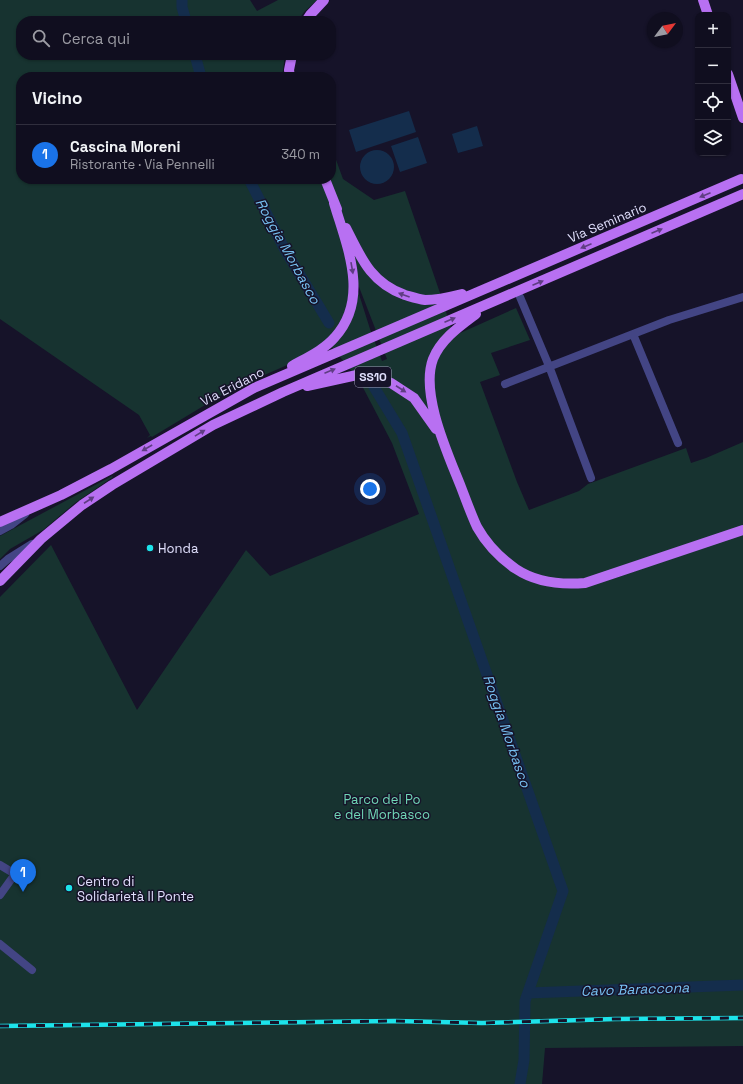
<!DOCTYPE html>
<html lang="it">
<head>
<meta charset="utf-8">
<style>
	body { margin:0; font-family:"Space Grotesk",sans-serif; background:#1e1c2c; color:#f1f3f6 }
	.controls { position:absolute; right:12px; top:12px; display:grid; overflow:hidden; border-radius:8px; box-shadow:0 1px 3px #0004 }
	.controls button { width:36px; height:36px; display:grid; place-items:center; padding:0; border:0; border-bottom:1px solid #302e3d; background:#100e1f; color:#f1f3f6; font:20px sans-serif }
	.compass { position:absolute; left:647px; top:12px; width:36px; height:36px; border-radius:50%; background:#100e1f; box-shadow:0 1px 3px #0004; rotate:58deg }
	.you { position:absolute; left:370px; top:489px; width:14px; height:14px; margin:-10px; border:3px solid #fff; border-radius:50%; background:#1a73e8; box-shadow:0 0 0 6px #1a73e833 }
	.badge { display:grid; place-items:center; width:26px; height:26px; border-radius:50%; background:#1a73e8; color:#fff; font-size:13px; font-weight:700 }
	.pin { position:absolute; translate:-50% -33px; filter:drop-shadow(0 1px 2px #0008) }
	.pin::after { content:''; position:absolute; top:21px; width:14px; height:12px; background:inherit; clip-path:polygon(0 0,100% 0,50% 100%) }
	.list { margin:0; padding:0; list-style:none }
	h2 { display:flex; justify-content:space-between; align-items:center; height:52px; margin:0; padding:0 16px; font-size:17px }
	h2 small { font-size:13px; font-weight:400; color:#9c9ca4 }
	.list li { display:grid; grid-template-columns:26px 1fr auto; gap:12px; align-items:center; box-sizing:border-box; height:60px; padding:0 16px; border-top:1px solid #302e3d }
	.list b { display:block; font-size:15px; white-space:nowrap }
	.list p { margin:0; font-size:13px; white-space:nowrap; color:#9c9ca4 }
	.list em { font-size:13px; font-style:normal; color:#9c9ca4 }
	.icon { flex:none; width:22px; height:22px; fill:none; stroke:currentColor; stroke-width:2; stroke-linecap:round; stroke-linejoin:round }
	.map { position:relative; flex:none; width:743px; height:1084px; overflow:hidden }
	.search { position:absolute; background:#100e1f; box-shadow:0 1px 3px #0004; left:16px; top:16px; width:320px; height:44px; display:flex; align-items:center; gap:10px; box-sizing:border-box; padding:0 14px; border-radius:16px; color:#9c9ca4; font-size:15px }
	.panel { position:absolute; background:#100e1f; box-shadow:0 1px 3px #0004; left:16px; top:72px; width:320px; height:112px; border-radius:16px }
	.map>svg:first-child { display:block }
	.green { fill:#173330; fill-rule:evenodd }
	.water { fill:#142d4c }
	.lines { fill:none; stroke-linecap:round; stroke-linejoin:round }
	.canal { stroke:#142d4c; stroke-width:11 }
	.street { stroke:#434584; stroke-width:8 }
	.primary { stroke:#b870f2; stroke-width:10 }
	.rail-casing { stroke:#1de3ea; stroke-width:4.5 }
	.rail { stroke:#161329; stroke-width:3; stroke-dasharray:9; stroke-linecap:butt }
	.oneway { fill:#5f3d83 }
	.poi-dot { fill:#1de3ea; stroke:#161329; stroke-width:1.5 }
	.labels { text-anchor:middle; stroke-width:3; stroke-linejoin:round; paint-order:stroke }
	.shield { fill:#161329; stroke:#a3a2bd; stroke-width:1 }
	.shield-label { font-size:12px; font-weight:bold; fill:#e0dffc }
	.street-label { font-size:13px; fill:#e0dffc; stroke:#161329 }
	.poi-label { font-size:13px; fill:#e0dffc; stroke:#161329; text-anchor:start }
	.park-label { font-size:13px; fill:#70d7b6; stroke:#161329 }
	.water-label { font-size:14px; font-style:italic; fill:#77c1f2; stroke:#161329 }
</style>
</head>
<body>
<div class="map">
<svg width="743" height="1084" viewBox="0 0 743 1084">
	<rect width="100%" height="100%" fill="#161329"/>
	<path class="green" d="M 0,0 L 250,0 L 257,11 L 278,0 L 317,0 L 304,12 L 298,21 L 21,21 L 21,55 L 285,55 L 282,77 L 21,77 L 21,179 L 331,179 L 331,146 L 343,179 L 374,200 L 405,191 L 440,293 L 453,334 L 458,334 L 516,308 L 530,340 L 491,353 L 500,375 L 480,382 L 517,482 L 529,510 L 579,491 L 588,484 L 686,448 L 691,463 L 706,458 L 743,442 L 743,1046 L 545,1048 L 542,1084 L 0,1084 L 0,597 L 51,545 L 137,710 L 246,550 L 270,576 L 419,514 L 392,443 L 359,380 L 331,346 L 230,390 L 152,437 L 151,436 L 147,438 L 150,435 L 139,415 L 0,319 ZM 347,256 L 387,359 L 382,361 L 370,329 Z
		M 112,476 L 113,477 L 75,503 L 43,530 L 10,549 L 0,559 L 0,536 Z"/>
	<path class="water" d="M 409,111 L 416,132 L 356,152 L 349,130 Z
		M 477,126 L 483,146 L 458,153 L 452,134 Z
		M 418,137 L 427,163 L 400,172 L 391,146 Z
		M360 167a17 17 0 1 1 34 0a17 17 0 1 1-34 0Z"/>
	<g class="lines">
		<path class="canal" d="M 182,0 L 182,7 L 186,21
			M 195,55 L 201,77
			M 249,179 L 285,250 L 329,323
			M 374,387 L 402,433 L 563,891 L 525,1001 L 524,1060 L 520,1084
			M 528,993 L 743,985"/>
		<path class="street" d="M 520,297 L 549,366 L 591,478
			M 633,334 L 678,443
			M 505,384 L 669,320 L 743,297
			M 0,531 L 11,525 L 25,514
			M 0,566 L 8,559 L 32,544
			M 0,865 L 15,874 L 0,895
			M 0,944 L 32,970"/>
		<path class="primary" d="M 703,0 L 708,15
			M 306,21 L 310,15 L 324,0
			M 728,74 L 743,118
			M 290,77 L 289,70 L 292,55
			M 325,179 L 337,209
			M 346,228 C 361,258 371,283 405,295 C 412,297 418,299 425,300 C 438,300 450,297 462,294
			M 476,314 C 460,326 441,339 433,359 C 420,394 448,454 461,487 C 466,500 471,514 477,527 C 486,543 500,558 516,569 C 537,583 561,585 585,583 L 743,530
			M 292,366 C 306,358 324,350 335,337 C 370,298 347,247 334,203
			M 307,386 L 357,375 L 374,377 L 391,383 L 414,398 L 436,429
			M 0,522 L 61,495 L 111,469 L 254,388 L 741,179
			M 0,581 L 41,539 L 82,505 L 112,485 L 213,425 L 283,392 L 743,194"/>
		<g class="rail-casing">
			<path id="rail" d="M 0,1026 L 395,1021 L 482,1023 L 615,1019 L 743,1018"/>
		</g>
		<use href="#rail" class="rail"/>
	</g>
	<defs><path id="oneway-solid" d="M-6-.8H1V-3.2L6.5 0L1 3.2V.8H-6Z"/></defs>
	<g class="oneway">
		<use href="#oneway-solid" transform="translate(705 195) rotate(157)"/>
		<use href="#oneway-solid" transform="translate(657 231) rotate(-23)"/>
		<use href="#oneway-solid" transform="translate(586 246) rotate(157)"/>
		<use href="#oneway-solid" transform="translate(352 268) rotate(80)"/>
		<use href="#oneway-solid" transform="translate(538 283) rotate(-23)"/>
		<use href="#oneway-solid" transform="translate(404 295) rotate(-160)"/>
		<use href="#oneway-solid" transform="translate(450 320) rotate(-23)"/>
		<use href="#oneway-solid" transform="translate(330 371) rotate(-23)"/>
		<use href="#oneway-solid" transform="translate(401 389) rotate(33)"/>
		<use href="#oneway-solid" transform="translate(200 433) rotate(-31)"/>
		<use href="#oneway-solid" transform="translate(147 448) rotate(150)"/>
		<use href="#oneway-solid" transform="translate(89 500) rotate(-33)"/>
	</g>
	<g class="poi-dot">
		<circle cx="150" cy="548" r="4"/>
		<circle cx="69" cy="888" r="4"/>
	</g>
	<g class="labels">
		<rect class="shield" x="355" y="367" width="36" height="20" rx="3"/>
		<g class="shield-label">
			<text x="373" y="381">SS10</text>
		</g>
		<g class="street-label">
			<text transform="translate(607 222) rotate(-23)" y="5">Via Seminario</text>
			<text transform="translate(232 386) rotate(-27)" y="5">Via Eridano</text>
		</g>
		<g class="poi-label">
			<text x="158" y="553">Honda</text>
			<text x="77" y="886">Centro di<tspan x="77" dy="15">Solidarietà Il Ponte</tspan></text>
		</g>
		<g class="park-label">
			<text x="382" y="804">Parco del Po<tspan x="382" dy="15">e del Morbasco</tspan></text>
		</g>
		<g class="water-label">
			<text transform="translate(288 251) rotate(61)" y="5">Roggia Morbasco</text>
			<text transform="translate(507 731) rotate(71)" y="5">Roggia Morbasco</text>
			<text transform="translate(635 989) rotate(-2)" y="5">Cavo Baraccona</text>
		</g>
	</g>
</svg>
<div class="controls">
<button>+</button>
<button>−</button>
<button><svg class="icon" aria-label="locate" viewBox="0 0 24 24"><circle cx="12" cy="12" r="6"/><path d="M12 2v4M12 18v4M2 12h4M18 12h4"/></svg></button>
<button><svg class="icon" aria-label="layers" viewBox="0 0 24 24"><path d="M12 4l9 5-9 5-9-5zM3 14l9 5 9-5"/></svg></button>
</div>
<svg class="compass" viewBox="-18 -18 36 36"><path d="M0-13l5 13h-10z" fill="#e53935"/><path d="M0 13l5-13h-10z" fill="#9c9ca4"/></svg>
<div class="you"></div>
<div class="pin badge" style="left:23px;top:892px">1</div>
<div class="search"><svg class="icon" aria-label="search" viewBox="0 0 24 24"><circle cx="10" cy="10" r="6"/><path d="M15 15l6 6"/></svg>Cerca qui</div>
<section class="panel">
<h2>Vicino<small></small></h2>
<ul class="list">
<li><span class="badge">1</span><div><b>Cascina Moreni</b><p>Ristorante · Via Pennelli</p></div><em>340 m</em></li>
</ul>
</section>
</div>
</body>
</html>
